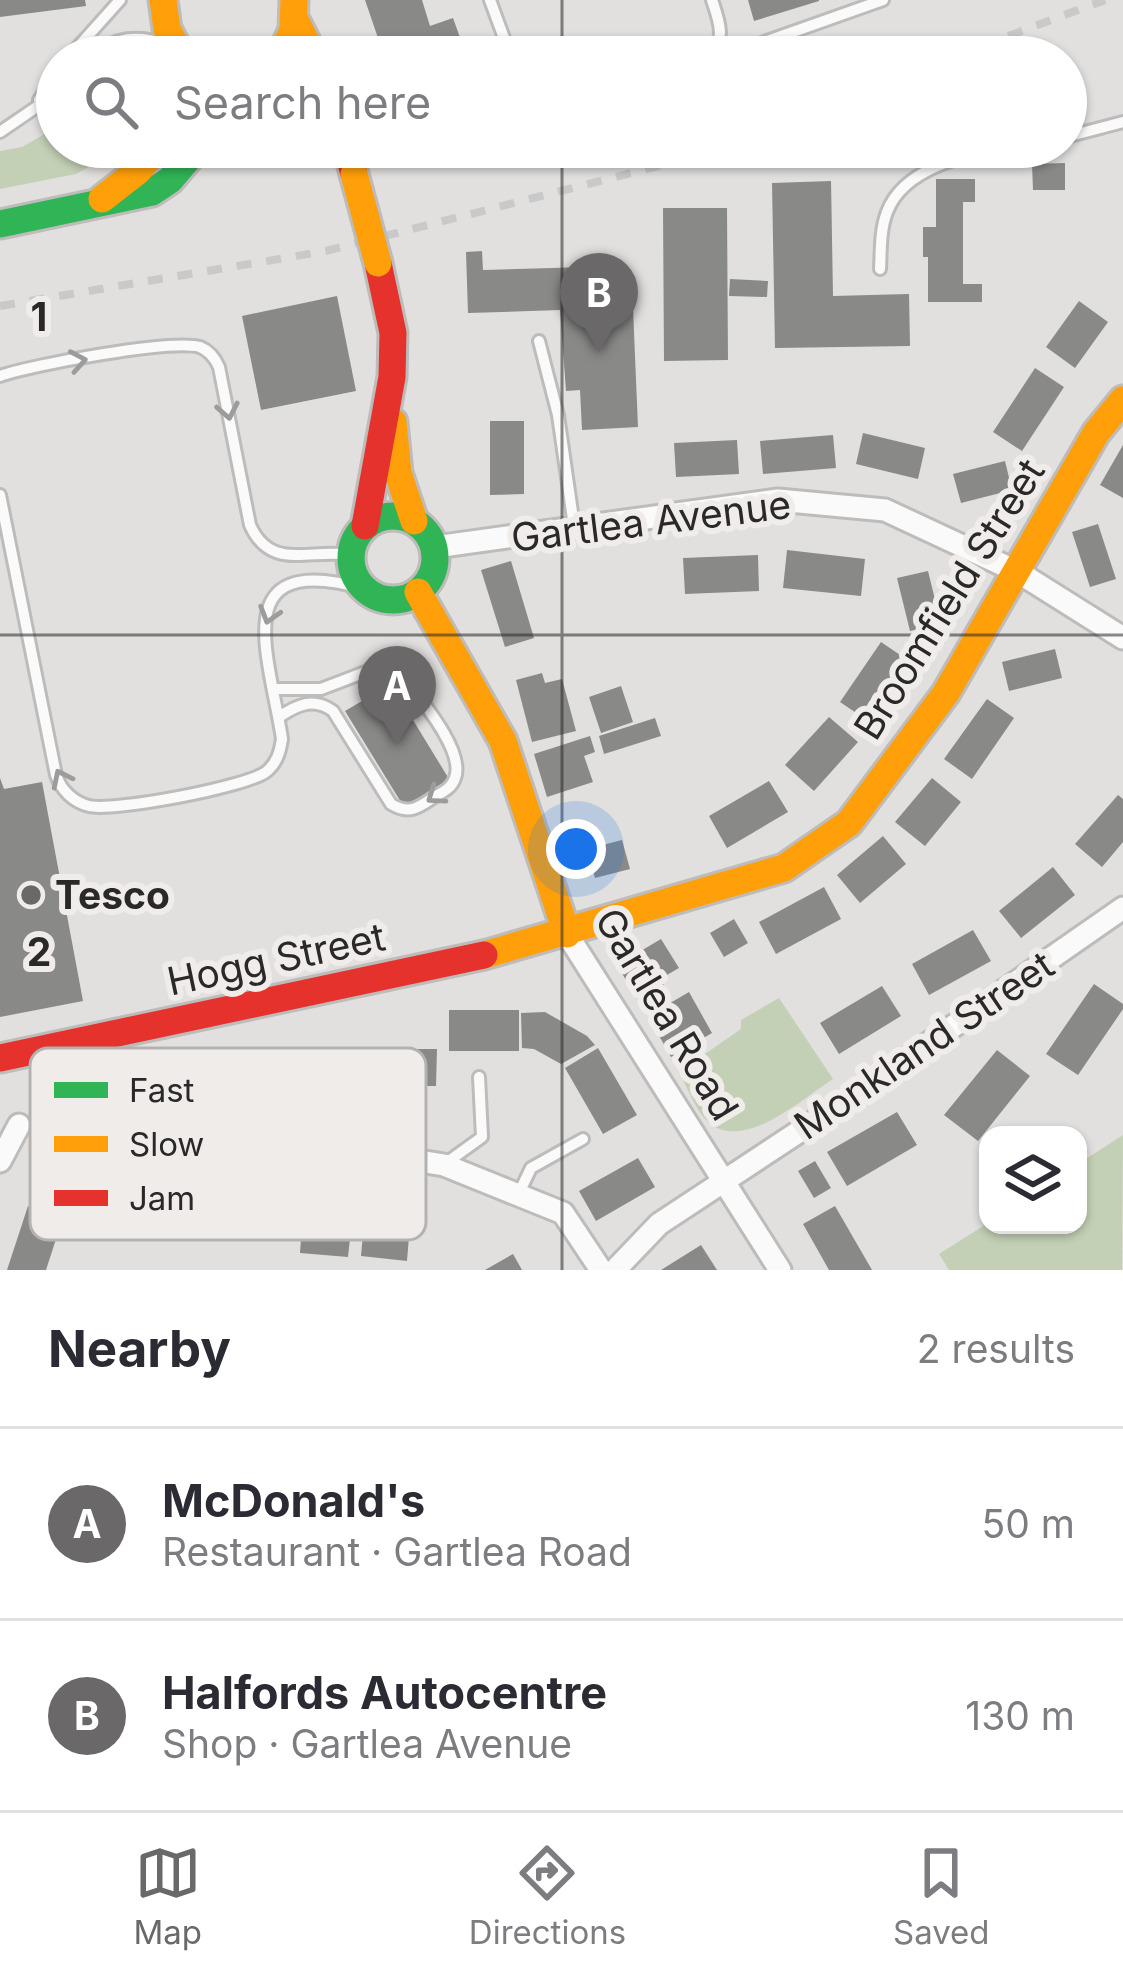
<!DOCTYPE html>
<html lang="en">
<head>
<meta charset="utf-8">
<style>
	body { margin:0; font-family:Inter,sans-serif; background:#f2f2f3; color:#2b2b33 }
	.controls { position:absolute; right:36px; bottom:36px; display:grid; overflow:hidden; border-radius:24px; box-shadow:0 3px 9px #0004 }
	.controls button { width:108px; height:108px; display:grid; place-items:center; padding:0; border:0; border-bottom:3px solid #e1e1e2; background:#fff; color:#2b2b33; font:60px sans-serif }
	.you { position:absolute; left:576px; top:849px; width:42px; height:42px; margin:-30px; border:9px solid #fff; border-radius:50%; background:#1a73e8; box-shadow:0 0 0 18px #1a73e833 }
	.badge { display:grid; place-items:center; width:78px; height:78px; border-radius:50%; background:#6a6868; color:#fff; font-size:39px; font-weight:700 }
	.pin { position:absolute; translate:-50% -99px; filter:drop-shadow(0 3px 6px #0008) }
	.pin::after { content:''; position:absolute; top:63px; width:42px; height:36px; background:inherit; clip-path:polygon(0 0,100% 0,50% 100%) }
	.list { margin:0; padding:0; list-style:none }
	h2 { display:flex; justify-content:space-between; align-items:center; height:156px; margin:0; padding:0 48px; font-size:51px }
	h2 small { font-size:39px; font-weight:400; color:#7c7c81 }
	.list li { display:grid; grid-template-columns:78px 1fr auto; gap:36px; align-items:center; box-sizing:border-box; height:192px; padding:0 48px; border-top:3px solid #e1e1e2 }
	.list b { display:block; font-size:45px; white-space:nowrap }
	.list p { margin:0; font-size:39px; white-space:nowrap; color:#7c7c81 }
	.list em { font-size:39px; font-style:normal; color:#7c7c81 }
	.icon { flex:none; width:66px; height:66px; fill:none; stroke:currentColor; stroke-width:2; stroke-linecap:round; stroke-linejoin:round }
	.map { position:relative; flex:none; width:1123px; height:1270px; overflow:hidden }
	.search { position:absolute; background:#fff; box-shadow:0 3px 9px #0004; left:36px; right:36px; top:36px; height:132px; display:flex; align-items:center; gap:30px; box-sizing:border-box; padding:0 42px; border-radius:66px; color:#7c7c81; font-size:45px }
	.sheet { height:540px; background:#fff }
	nav { display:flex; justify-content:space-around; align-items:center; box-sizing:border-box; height:168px; border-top:3px solid #e1e1e2; background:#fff; font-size:33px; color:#7c7c81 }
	nav a { display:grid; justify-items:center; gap:6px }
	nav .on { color:#6a6868 }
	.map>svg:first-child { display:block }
	.green { fill:#c3d0b5 }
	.building { fill:#898988 }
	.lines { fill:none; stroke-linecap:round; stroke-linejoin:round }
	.lane-casing { stroke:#bebcbb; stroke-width:16 }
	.street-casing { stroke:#bebcbb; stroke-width:27 }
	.fast-casing { stroke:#bebcbb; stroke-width:33 }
	.slow-casing { stroke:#bebcbb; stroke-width:33 }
	.jam-casing { stroke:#bebcbb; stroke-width:33 }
	.lane { stroke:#fbfafa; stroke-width:10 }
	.street { stroke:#fbfafa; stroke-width:21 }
	.fast { stroke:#30b455; stroke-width:27 }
	.slow { stroke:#ff9f0a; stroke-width:27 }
	.jam { stroke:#e5322d; stroke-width:27 }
	.rail { stroke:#cac9c9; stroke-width:8; stroke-dasharray:15 15; stroke-linecap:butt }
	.slow-bridge-casing { stroke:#bebcbb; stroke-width:33; stroke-linecap:butt }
	.slow-bridge { stroke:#ff9f0a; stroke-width:27 }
	.oneway { stroke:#9d9c9c }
	.grid { fill:none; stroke:#2a2828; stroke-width:3; stroke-opacity:0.55 }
	.poi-dot { fill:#6a6868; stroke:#f0ecea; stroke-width:4.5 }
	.labels { text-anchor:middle; stroke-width:12; stroke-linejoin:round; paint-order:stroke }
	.street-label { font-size:39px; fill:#2a2828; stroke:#f0ecea }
	.poi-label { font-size:39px; font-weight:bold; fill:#2a2828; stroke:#f0ecea; text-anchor:start }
	.key { fill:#f0ecea; stroke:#b5b1b0; stroke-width:3 }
	.key-label { font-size:33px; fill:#2a2828 }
	.grid-label { font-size:39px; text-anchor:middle; font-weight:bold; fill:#2a2828; stroke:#f0ecea; stroke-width:12; stroke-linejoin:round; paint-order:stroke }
</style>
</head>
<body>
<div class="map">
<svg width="1123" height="1270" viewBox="0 0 1123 1270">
	<rect width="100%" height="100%" fill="#e2e0de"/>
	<path class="green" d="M 57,127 L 57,147 L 124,147 L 76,174 L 0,189 L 0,151 L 22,147 Z
		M 779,998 L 833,1079 C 802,1099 742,1154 707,1121 C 695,1109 687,1087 679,1072 L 741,1029 L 741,1020 Z
		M 1123,1135 L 1122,1270 L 949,1270 L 939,1254 L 988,1223 L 1078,1225 L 1078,1164 Z"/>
	<path class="building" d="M 0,0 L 85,0 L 86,6 L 0,17 Z
		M 365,0 L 422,0 L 430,26 L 453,18 L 467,57 L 360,57 L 356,45 L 378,38 Z
		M 748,0 L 819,0 L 819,1 L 754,21 Z
		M 1065,163 L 1065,190 L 1033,190 L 1032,164 Z
		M 936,179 L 975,179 L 975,202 L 963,202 L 963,284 L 982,284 L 982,302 L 928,302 L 928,257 L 923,257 L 923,227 L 936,227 Z
		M 831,181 L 833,296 L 909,294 L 910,346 L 775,348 L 772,183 Z
		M 663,208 L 727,208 L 728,360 L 664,361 Z
		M 482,251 L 483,270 L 621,266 L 623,308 L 633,308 L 638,427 L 582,430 L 580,390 L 566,391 L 560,310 L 468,313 L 466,252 Z
		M 730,279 L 768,281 L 767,297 L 729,296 Z
		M 337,296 L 356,391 L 261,410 L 242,316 Z
		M 1079,301 L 1108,322 L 1075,368 L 1046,347 Z
		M 1035,368 L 1064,387 L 1022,451 L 993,432 Z
		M 490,421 L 524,421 L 524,494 L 490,495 Z
		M 863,433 L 925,448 L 918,479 L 856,464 Z
		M 833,435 L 836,468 L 763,474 L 760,441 Z
		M 737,440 L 739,474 L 676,477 L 674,443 Z
		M 1123,445 L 1123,498 L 1100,485 Z
		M 1005,461 L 1012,490 L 961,503 L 953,474 Z
		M 1098,524 L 1116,579 L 1090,587 L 1072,532 Z
		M 787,550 L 865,559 L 861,596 L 783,588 Z
		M 758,555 L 759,591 L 685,594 L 683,558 Z
		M 511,561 L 534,638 L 505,647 L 481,570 Z
		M 928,571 L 941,624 L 910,631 L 897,578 Z
		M 881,642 L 912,663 L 871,723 L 840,702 Z
		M 1055,649 L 1062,678 L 1009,691 L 1002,662 Z
		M 542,673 L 545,683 L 562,679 L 576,731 L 532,742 L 516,680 Z
		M 391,684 L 449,779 L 404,807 L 345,711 Z
		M 621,686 L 633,722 L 601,733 L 589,697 Z
		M 987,699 L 1014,718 L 972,779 L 944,759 Z
		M 829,717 L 858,742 L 814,791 L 785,765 Z
		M 655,718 L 661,736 L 604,754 L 599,736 Z
		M 590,736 L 595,752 L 584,756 L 593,782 L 547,797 L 534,754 Z
		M 0,778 L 4,789 L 42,782 L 83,1001 L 0,1017 Z
		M 932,778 L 961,802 L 925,846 L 895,822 Z
		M 769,781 L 788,812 L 727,848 L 709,816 Z
		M 1118,795 L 1123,799 L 1123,842 L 1102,867 L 1075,844 Z
		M 883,836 L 906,864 L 860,903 L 837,875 Z
		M 622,840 L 630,869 L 595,878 L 587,849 Z
		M 1053,867 L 1075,895 L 1021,938 L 999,911 Z
		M 824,887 L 841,919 L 776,954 L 759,922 Z
		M 734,919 L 748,943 L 724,957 L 710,933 Z
		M 973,930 L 991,961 L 929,995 L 912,964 Z
		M 661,939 L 679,968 L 660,979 L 670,995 L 644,1010 L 617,965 Z
		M 1094,984 L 1123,1004 L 1123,1009 L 1078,1075 L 1046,1054 Z
		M 882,986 L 901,1016 L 839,1054 L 820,1023 Z
		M 689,992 L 712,1033 L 671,1057 L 648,1016 Z
		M 449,1010 L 519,1010 L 519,1051 L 449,1051 Z
		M 545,1012 L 587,1036 L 595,1045 L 561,1064 L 534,1049 L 522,1048 L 521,1013 Z
		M 598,1048 L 637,1115 L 603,1134 L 565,1068 Z
		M 337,1049 L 437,1049 L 436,1086 L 411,1086 L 410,1093 L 392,1093 L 395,1086 L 370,1088 L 370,1094 L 335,1090 Z
		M 997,1050 L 1030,1076 L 978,1141 L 944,1115 Z
		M 897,1112 L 917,1145 L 847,1186 L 827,1152 Z
		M 638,1158 L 655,1187 L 596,1221 L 579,1191 Z
		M 815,1161 L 831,1188 L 814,1198 L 798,1171 Z
		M 28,1206 L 63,1217 L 57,1236 L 46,1270 L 7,1270 Z
		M 321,1206 L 341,1208 L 340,1218 L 352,1220 L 348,1257 L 300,1253 L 303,1211 L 320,1213 Z
		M 835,1206 L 872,1270 L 829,1270 L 803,1224 Z
		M 377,1214 L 396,1216 L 396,1223 L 410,1224 L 407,1261 L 361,1256 L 364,1223 L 376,1224 Z
		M 701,1245 L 717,1270 L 661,1270 Z
		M 513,1254 L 522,1270 L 485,1270 Z"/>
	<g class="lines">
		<g class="lane-casing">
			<path id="lane" d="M 490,0 L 511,57
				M 69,57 L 120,0
				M 93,57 C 115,36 138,35 166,44
				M 709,57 C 727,40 719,21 712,0
				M 722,57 L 883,0
				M 39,100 L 57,73
				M 0,132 L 57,93
				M 1066,137 L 1123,122
				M 880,269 C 881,251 880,230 887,212 C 904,167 966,155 1008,147
				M 539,341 L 558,415 L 574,526
				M 0,376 C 31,365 171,339 200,347 C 210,351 215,358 219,367 L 250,525 C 271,572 310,548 351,555
				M 0,495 L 56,775 C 61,790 73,802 89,806 C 113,812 245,787 266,772 C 277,763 280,752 282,739 C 269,654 225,550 365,589
				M 273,689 L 321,689 L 376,668 L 398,669 C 415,693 466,750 455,778 C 452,788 443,792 434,797 C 418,808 409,815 391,804 L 333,711 C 313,697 297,705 279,717
				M 446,1163 L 482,1137 L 479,1077
				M 518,1195 L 531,1168 L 583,1139"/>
		</g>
		<g class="street-casing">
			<path id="street" d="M 435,547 L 778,500 L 885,510 L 1018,572 L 1123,638
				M 567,934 L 780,1270
				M 339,1148 L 444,1165 L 563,1213 L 601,1270
				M 0,1161 L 19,1125
				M 615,1270 L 659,1224 L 856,1094 L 1123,908"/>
		</g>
		<g class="fast-casing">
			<path id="fast" d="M 0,224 L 152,192 L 170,180 L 198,147
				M351 558a42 42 0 1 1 84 0a42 42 0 1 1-84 0Z"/>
		</g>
		<g class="slow-casing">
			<path id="slow" d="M 163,0 L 167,29 L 182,57
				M 295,20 L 314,57
				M 280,57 L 293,30 L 294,0
				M 102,199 L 138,171 L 158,147
				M 393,422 L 398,473 L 414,521
				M 418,592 L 503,741 L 567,934
				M 484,955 L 784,868 L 849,823 L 946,693 L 1096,433 L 1123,400"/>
		</g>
		<g class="jam-casing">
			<path id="jam" d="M 347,147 L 354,174
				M 365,526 L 392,377 L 393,333 L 378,263
				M 0,1058 L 484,955"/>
		</g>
		<use href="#lane" class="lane"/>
		<use href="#street" class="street"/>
		<use href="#fast" class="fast"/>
		<use href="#slow" class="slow"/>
		<use href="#jam" class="jam"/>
		<path class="rail" d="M 952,57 L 1105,0
			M 0,306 L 326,251 L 733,147"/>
		<g class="slow-bridge-casing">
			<path id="slow-bridge" d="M 354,174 L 378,263"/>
		</g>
		<use href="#slow-bridge" class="slow-bridge"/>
	</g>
	<defs><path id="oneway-chevron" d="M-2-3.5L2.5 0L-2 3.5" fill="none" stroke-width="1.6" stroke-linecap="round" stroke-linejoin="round" transform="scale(3)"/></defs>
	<g class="oneway">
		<use href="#oneway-chevron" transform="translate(78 361) rotate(-10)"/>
		<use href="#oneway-chevron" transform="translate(228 411) rotate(79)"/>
		<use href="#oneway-chevron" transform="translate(269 615) rotate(107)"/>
		<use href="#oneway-chevron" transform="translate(61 778) rotate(-116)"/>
		<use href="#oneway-chevron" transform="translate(435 796) rotate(145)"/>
	</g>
	<path class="grid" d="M 562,0 L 562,57M 562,147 L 562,1270M 0,635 L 1123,635"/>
	<circle class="poi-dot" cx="31" cy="895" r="12"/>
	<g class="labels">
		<g class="street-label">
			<text transform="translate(651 521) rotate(-7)" y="14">Gartlea Avenue</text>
			<text transform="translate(949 599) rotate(-58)" y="14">Broomfield Street</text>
			<text transform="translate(276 959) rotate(-12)" y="14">Hogg Street</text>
			<text transform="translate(667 1014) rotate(59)" y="14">Gartlea Road</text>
			<text transform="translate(924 1045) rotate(-34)" y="14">Monkland Street</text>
		</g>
		<g class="poi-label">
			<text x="55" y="909">Tesco</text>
		</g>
	</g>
	<rect x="30" y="1048" width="396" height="192" rx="18" class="key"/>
	<rect x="54" y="1082" width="54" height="16" fill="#30b455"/>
	<rect x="54" y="1136" width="54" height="16" fill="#ff9f0a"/>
	<rect x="54" y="1190" width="54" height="16" fill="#e5322d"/>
	<g class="key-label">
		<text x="129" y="1102">Fast</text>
		<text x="129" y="1156">Slow</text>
		<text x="129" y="1210">Jam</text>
	</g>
	<g class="grid-label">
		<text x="39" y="331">1</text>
		<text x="39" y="966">2</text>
	</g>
</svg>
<div class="controls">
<button><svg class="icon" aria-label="layers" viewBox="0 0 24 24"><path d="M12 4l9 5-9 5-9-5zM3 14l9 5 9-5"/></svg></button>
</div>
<div class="you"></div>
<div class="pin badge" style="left:397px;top:745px">A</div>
<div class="pin badge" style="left:599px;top:352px">B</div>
<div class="search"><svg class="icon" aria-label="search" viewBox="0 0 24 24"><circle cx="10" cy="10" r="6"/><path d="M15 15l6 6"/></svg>Search here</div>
</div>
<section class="sheet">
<h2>Nearby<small>2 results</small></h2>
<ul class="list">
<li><span class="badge">A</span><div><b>McDonald's</b><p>Restaurant · Gartlea Road</p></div><em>50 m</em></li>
<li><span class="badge">B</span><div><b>Halfords Autocentre</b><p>Shop · Gartlea Avenue</p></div><em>130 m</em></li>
</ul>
</section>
<nav>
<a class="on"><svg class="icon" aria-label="map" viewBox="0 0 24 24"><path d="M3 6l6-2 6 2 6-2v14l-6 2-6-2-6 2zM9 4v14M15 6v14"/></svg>Map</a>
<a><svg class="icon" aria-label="directions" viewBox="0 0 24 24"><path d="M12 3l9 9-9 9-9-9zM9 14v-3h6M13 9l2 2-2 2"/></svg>Directions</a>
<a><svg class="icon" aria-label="saved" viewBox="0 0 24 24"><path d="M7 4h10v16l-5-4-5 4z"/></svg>Saved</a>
</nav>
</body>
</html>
